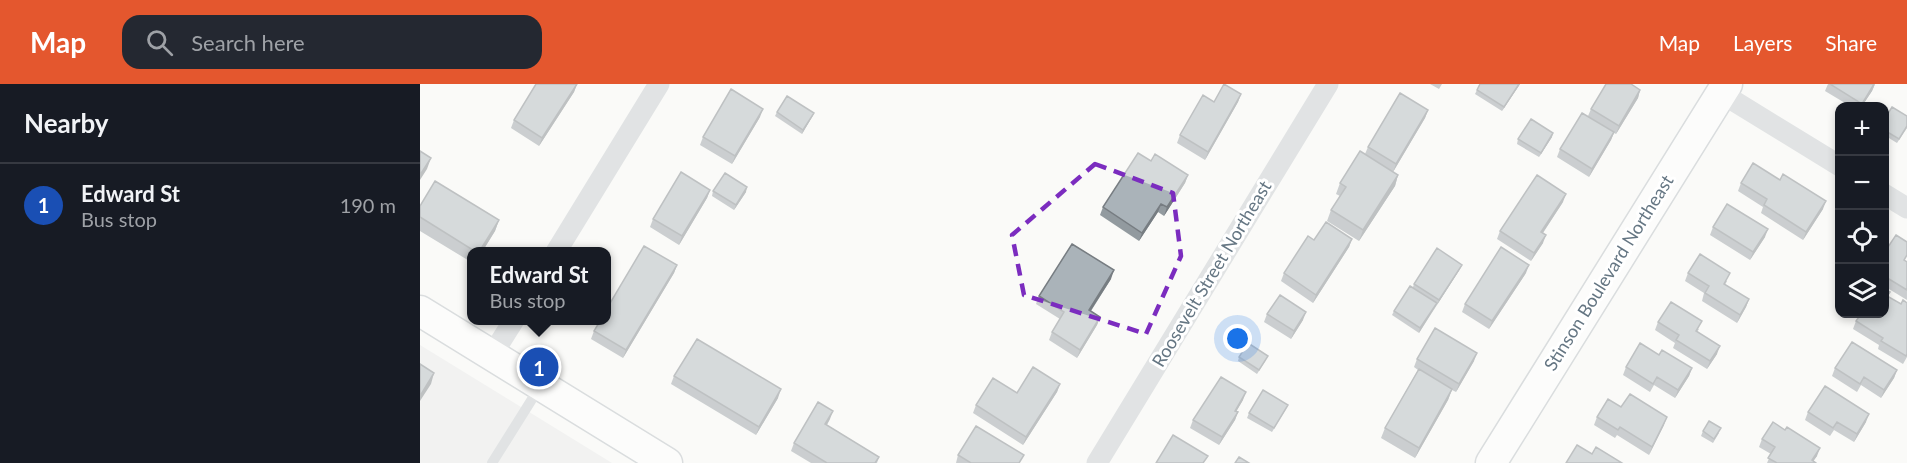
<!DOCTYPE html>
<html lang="en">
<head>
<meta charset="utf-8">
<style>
	body { margin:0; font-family:Lato,sans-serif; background:#242831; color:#f1f3f6 }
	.controls { position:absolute; right:18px; top:18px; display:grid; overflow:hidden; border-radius:12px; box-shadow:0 3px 9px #0003 }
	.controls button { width:54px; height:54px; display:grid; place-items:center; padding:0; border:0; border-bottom:2px solid #363941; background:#171b24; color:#f1f3f6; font:30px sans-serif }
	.you { position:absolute; left:818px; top:255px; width:21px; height:21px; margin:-15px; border:4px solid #fff; border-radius:50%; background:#1a73e8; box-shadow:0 0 0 9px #1a73e833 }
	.badge { display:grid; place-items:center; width:39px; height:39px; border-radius:50%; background:#e4572e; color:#fff; font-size:20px; font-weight:700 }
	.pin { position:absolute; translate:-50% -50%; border:3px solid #fff; box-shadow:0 2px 6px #0006 }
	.popup { position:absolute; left:47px; top:163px; width:144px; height:78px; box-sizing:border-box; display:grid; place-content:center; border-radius:12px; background:#171b24; filter:drop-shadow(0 2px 4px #0005); font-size:20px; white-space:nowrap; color:#9ea1a6 }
	.popup b { font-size:22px; color:#f1f3f6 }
	.popup::after { content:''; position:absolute; left:50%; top:100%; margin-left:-12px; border:12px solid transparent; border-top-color:#171b24 }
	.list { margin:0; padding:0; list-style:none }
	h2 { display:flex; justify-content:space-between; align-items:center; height:78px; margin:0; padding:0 24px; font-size:26px }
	h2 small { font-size:20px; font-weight:400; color:#9ea1a6 }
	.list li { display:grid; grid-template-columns:39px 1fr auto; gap:18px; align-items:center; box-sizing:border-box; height:84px; padding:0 24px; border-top:2px solid #363941 }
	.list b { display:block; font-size:22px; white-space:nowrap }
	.list p { margin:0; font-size:20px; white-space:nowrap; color:#9ea1a6 }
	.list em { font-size:20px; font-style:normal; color:#9ea1a6 }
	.icon { flex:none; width:33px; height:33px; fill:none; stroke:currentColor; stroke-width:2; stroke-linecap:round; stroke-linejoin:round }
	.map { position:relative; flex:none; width:1487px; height:379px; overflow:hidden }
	header { display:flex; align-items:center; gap:36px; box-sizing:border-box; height:84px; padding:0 30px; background:#e4572e; color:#fff }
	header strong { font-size:28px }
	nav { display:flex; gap:33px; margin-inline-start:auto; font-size:21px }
	.search { width:420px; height:54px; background:#242831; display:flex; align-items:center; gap:15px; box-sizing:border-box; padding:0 21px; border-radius:18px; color:#9ea1a6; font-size:22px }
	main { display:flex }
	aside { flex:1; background:#171b24 }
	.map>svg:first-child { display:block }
	.built { fill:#e8e9e9 }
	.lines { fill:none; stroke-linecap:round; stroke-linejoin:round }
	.secondary-casing { stroke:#b3babf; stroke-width:33 }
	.lane { stroke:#c3c8cc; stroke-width:10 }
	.street { stroke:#c3c8cc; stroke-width:21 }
	.secondary { stroke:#fff; stroke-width:30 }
	.wall { fill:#929a9f }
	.shaded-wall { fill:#777d82 }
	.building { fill:#aab3b9; stroke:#777d82; stroke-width:1.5 }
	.marked { fill:none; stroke:#7b2cbf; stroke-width:4.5; stroke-dasharray:12 8; stroke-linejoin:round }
	.labels { text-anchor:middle; stroke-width:6; stroke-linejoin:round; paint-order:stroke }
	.street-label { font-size:18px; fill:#657683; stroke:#fff }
</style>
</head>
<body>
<header>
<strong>Map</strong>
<div class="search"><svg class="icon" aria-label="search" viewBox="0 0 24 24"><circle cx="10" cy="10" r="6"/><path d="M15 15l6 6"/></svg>Search here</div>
<nav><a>Map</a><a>Layers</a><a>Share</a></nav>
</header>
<main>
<aside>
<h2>Nearby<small></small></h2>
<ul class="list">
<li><span class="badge" style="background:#1a4fb4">1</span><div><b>Edward St</b><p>Bus stop</p></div><em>190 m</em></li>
</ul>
</aside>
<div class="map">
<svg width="1487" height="379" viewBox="0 0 1487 379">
	<rect width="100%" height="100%" fill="#fafaf8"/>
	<path class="built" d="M 0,261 L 192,379 L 0,379 Z"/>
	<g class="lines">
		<g class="secondary-casing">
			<path id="secondary" d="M 0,227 L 247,379
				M 1071,379 L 1307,0"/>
		</g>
		<path class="lane" d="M 72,379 L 119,304"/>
		<path class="street" d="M 1301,9 L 1420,82
			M 1464,110 L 1487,124
			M 136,168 L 239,0
			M 72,271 L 94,236
			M 677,379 L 908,0"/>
		<use href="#secondary" class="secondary"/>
	</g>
	<path class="wall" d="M 157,0 L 154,8 L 119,62 L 91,44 L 94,36 Z
		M 1010,0 L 1022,0 L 1019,5 Z
		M 1060,0 L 1100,0 L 1082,27 L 1055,10 Z
		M 1408,0 L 1455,0 L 1452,7 L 1442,22 L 1430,22 L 1405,7 Z
		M 1220,6 L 1218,14 L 1196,50 L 1194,49 L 1191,56 L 1169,93 L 1137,73 L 1140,65 L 1168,32 L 1171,25 Z
		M 821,10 L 818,18 L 785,76 L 757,59 L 760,51 L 794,18 Z
		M 1008,26 L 1005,34 L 973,88 L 978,91 L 975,102 L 939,157 L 907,137 L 911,126 L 920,112 L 916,110 L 920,99 L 945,70 L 948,63 Z
		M 357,28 L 394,29 L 392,33 L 382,50 L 355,32 Z
		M 340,33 L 312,80 L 280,61 L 283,53 Z
		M 1464,36 L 1487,44 L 1477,59 L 1464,51 Z
		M 1132,53 L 1119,73 L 1097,60 L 1098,55 Z
		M 731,77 L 768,91 L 765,99 L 744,132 L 738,128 L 719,157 L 680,131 L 683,123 Z
		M 1321,99 L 1403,125 L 1383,156 L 1341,129 L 1343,123 L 1318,107 Z
		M 290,106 L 287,114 L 259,161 L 230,143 L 233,135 Z
		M 293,107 L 326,108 L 314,126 L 292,112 Z
		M 1143,118 L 1123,149 L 1123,159 L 1111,177 L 1077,155 L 1080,147 Z
		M 0,122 L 79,136 L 75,147 L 62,168 L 51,168 L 51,178 L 0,147 Z
		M 1293,143 L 1345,153 L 1330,176 L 1290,151 Z
		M 932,155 L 929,163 L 893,219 L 861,197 L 864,189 L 894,156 Z
		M 1464,169 L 1487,178 L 1487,216 L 1464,202 Z
		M 257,181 L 254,189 L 203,274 L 171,255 L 174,247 Z
		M 1040,185 L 999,249 L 972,231 L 974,227 L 993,203 L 994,200 Z
		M 1106,189 L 1069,245 L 1042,228 L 1045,220 Z
		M 1268,189 L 1307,197 L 1305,201 L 1329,215 L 1326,223 L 1317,239 L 1282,217 L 1284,209 L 1265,197 Z
		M 691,195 L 671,227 L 680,233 L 677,241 L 657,274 L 629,256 L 632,248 L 640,235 L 616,220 L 619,212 Z
		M 1464,205 L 1470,208 L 1468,213 L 1481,220 L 1487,273 L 1483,280 L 1458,265 L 1459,261 L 1433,245 L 1436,237 Z
		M 847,230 L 883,236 L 871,255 L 844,238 Z
		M 1238,238 L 1279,245 L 1277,248 L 1297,270 L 1287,285 L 1253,264 L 1255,259 L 1235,246 Z
		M 1239,271 L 1272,284 L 1269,292 L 1255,314 L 1234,301 L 1230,308 L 1203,291 L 1206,283 Z
		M 819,273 L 846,276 L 837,290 L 818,277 Z
		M 997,275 L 1054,277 L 1036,308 L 1032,306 L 1028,316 L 995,374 L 961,354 L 965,344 L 998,286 L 994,283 Z
		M 1415,284 L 1477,286 L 1474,294 L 1461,314 L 1441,301 L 1437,308 L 1412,292 Z
		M 254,292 L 358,314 L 336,351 L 251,300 Z
		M 640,300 L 637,308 L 603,361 L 553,329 L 556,321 L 597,309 Z
		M 823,316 L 816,327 L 818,328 L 815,336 L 799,361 L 770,344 L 773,336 Z
		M 1201,323 L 1244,341 L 1229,371 L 1197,351 L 1195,354 L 1174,341 L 1177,333 Z
		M 866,325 L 852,348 L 827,334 L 829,329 Z
		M 1388,328 L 1446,338 L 1434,358 L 1414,346 L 1410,352 L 1385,336 Z
		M 410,335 L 407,341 L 459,373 L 457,379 L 391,379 L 371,367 L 374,359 Z
		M 1283,347 L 1299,349 L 1293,359 L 1281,352 Z
		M 1342,355 L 1397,372 L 1393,377 L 1396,379 L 1347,379 L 1351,370 L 1339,363 Z
		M 538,371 L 601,379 L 536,379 Z"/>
	<path class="shaded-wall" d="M 157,0 L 154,8 L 119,62 L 122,54 Z
		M 1099,0 L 1100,0 L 1082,27 L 1084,23 Z
		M 1455,0 L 1452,7 L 1442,22 L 1441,22 Z
		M 1220,6 L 1218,14 L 1196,50 L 1199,42 Z
		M 821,10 L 818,18 L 785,76 L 788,68 Z
		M 343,25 L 340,33 L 312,80 L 315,72 Z
		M 1008,26 L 1005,34 L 973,88 L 976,80 Z
		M 394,29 L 392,33 L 382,50 L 383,46 Z
		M 1194,48 L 1191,56 L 1169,93 L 1172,85 Z
		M 1133,49 L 1132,53 L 1119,73 L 1121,69 Z
		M 11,74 L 7,85 L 0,96 L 0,91 Z
		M 768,91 L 765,99 L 744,132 L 747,123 Z
		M 978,91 L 975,102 L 939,157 L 943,146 Z
		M 327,103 L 326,108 L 314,126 L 316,121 Z
		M 290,106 L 287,114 L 259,161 L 262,152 Z
		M 1146,110 L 1143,118 L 1118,156 L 1121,148 Z
		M 1406,117 L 1403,125 L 1383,156 L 1386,148 Z
		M 741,120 L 738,128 L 719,157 L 722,149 Z
		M 79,136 L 75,147 L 62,168 L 59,168 Z
		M 1348,145 L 1345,153 L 1330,176 L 1333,168 Z
		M 1126,151 L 1123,159 L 1111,177 L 1114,169 Z
		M 932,155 L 929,163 L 893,219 L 896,211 Z
		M 257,181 L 254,189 L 203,274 L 206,266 Z
		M 1042,181 L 1040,185 L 1017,221 L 1019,216 Z
		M 1109,181 L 1106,189 L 1069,245 L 1072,237 Z
		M 694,186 L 691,195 L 666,234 L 669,226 Z
		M 1329,215 L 1326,223 L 1317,239 L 1320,231 Z
		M 1017,219 L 1015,223 L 999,249 L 1000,244 Z
		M 886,228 L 883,236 L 871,255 L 874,247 Z
		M 680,233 L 677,241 L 657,274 L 660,266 Z
		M 1300,262 L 1297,270 L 1287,285 L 1290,277 Z
		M 1057,269 L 1054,277 L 1036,308 L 1039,300 Z
		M 1272,284 L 1269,292 L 1255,314 L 1258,306 Z
		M 1477,286 L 1474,294 L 1461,314 L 1464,306 Z
		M 14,289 L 11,300 L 0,317 L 0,312 Z
		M 640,300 L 637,308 L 603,361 L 606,353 Z
		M 361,305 L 358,314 L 336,351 L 339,343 Z
		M 1032,305 L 1028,316 L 995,374 L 999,364 Z
		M 826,308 L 823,316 L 812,335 L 815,327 Z
		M 413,327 L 410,335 L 402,348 L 405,340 Z
		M 818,328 L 815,336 L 799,361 L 802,353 Z
		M 1449,330 L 1446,338 L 1434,358 L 1437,350 Z
		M 1247,333 L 1244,341 L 1229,371 L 1232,363 Z
		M 1400,364 L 1397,372 L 1392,379 L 1392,376 Z"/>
	<path class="building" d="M 116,0 L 157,0 L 122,54 L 94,36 Z
		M 804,0 L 821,10 L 788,68 L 760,51 L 783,11 L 794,18 Z
		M 1060,0 L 1099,0 L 1084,23 L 1057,6 Z
		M 1186,0 L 1211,0 L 1220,6 L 1199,42 L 1171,25 Z
		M 1410,0 L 1454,0 L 1442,20 Z
		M 311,5 L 343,25 L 315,72 L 283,53 Z
		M 980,9 L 1008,26 L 976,80 L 948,63 Z
		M 367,12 L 394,29 L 383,46 L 357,28 Z
		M 1472,23 L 1487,32 L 1487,42 L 1479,55 L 1464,46 L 1464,36 Z
		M 1162,29 L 1194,48 L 1172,85 L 1140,65 Z
		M 1111,35 L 1133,49 L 1121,69 L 1098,55 Z
		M 0,67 L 11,74 L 0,91 Z
		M 940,67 L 978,91 L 943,146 L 911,126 L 926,103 L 920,99 Z
		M 718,69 L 731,77 L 735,70 L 768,91 L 747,123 L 741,120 L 722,149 L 683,123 Z
		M 1333,79 L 1360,96 L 1363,90 L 1406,117 L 1386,148 L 1344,121 L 1347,115 L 1321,99 Z
		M 261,88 L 290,106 L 262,152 L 233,135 Z
		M 305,89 L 327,103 L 316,121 L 293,107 Z
		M 1117,91 L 1146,110 L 1121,148 L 1126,151 L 1114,169 L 1080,147 Z
		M 15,97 L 79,136 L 59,168 L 56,168 L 0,133 L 0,122 Z
		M 1307,120 L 1348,145 L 1333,168 L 1293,143 Z
		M 906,138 L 932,155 L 896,211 L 864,189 L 888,152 L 894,156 Z
		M 1476,151 L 1487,158 L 1487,171 L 1484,176 L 1487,178 L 1487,206 L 1464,192 L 1464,169 Z
		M 652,160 L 694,186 L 669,226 L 680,233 L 660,266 L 632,248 L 644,228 L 619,212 Z
		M 224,162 L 257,181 L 206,266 L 174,247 L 180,237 L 186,237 L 186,226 Z
		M 1081,163 L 1109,181 L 1072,237 L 1045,220 Z
		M 1017,164 L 1042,181 L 1019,216 L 994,200 Z
		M 1280,170 L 1310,189 L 1304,200 L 1329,215 L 1320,231 L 1285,209 L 1289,202 L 1268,189 Z
		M 990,202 L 1017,219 L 1000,244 L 974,227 Z
		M 1464,205 L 1470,208 L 1467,212 L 1481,220 L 1483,216 L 1487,219 L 1487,270 L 1486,272 L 1461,257 L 1463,254 L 1436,237 L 1441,230 L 1464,230 Z
		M 860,211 L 886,228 L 874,247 L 847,230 Z
		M 1251,218 L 1282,237 L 1276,247 L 1300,262 L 1290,277 L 1256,256 L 1259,251 L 1238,238 Z
		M 1015,244 L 1057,269 L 1039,300 L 997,275 Z
		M 277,255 L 361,305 L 339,343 L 254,292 Z
		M 1432,258 L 1477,286 L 1464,306 L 1444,293 L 1440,300 L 1415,284 Z
		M 828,259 L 848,272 L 839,286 L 819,273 Z
		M 1220,259 L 1239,271 L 1242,266 L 1272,284 L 1258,306 L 1237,293 L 1233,300 L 1206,283 Z
		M 0,280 L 14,289 L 0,312 Z
		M 613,283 L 640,300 L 606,353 L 556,321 L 573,294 L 597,309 Z
		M 999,285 L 1032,305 L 999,364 L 965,344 Z
		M 801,293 L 826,308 L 815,327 L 818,328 L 802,353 L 773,336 Z
		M 1405,302 L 1449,330 L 1437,350 L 1417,338 L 1413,344 L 1388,328 Z
		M 843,306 L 868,321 L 854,344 L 829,329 Z
		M 1210,310 L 1247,333 L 1232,363 L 1200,343 L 1198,346 L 1177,333 L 1188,315 L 1201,323 Z
		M 398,318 L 413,327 L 405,340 L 459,373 L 455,379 L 407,379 L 374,359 Z
		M 1289,337 L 1301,344 L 1294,355 L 1283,347 Z
		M 1353,338 L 1365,346 L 1367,343 L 1400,364 L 1392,376 L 1396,379 L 1357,379 L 1348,374 L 1355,363 L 1342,355 Z
		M 556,342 L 604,371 L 599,379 L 551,379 L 538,371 Z
		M 753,351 L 788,372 L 783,379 L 736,379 Z
		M 1157,361 L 1172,370 L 1176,363 L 1202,379 L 1146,379 Z
		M 819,373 L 829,379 L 815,379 Z"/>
	<path d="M0 0H1487V379H0ZM 675,80 L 753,109 L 761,172 L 726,250 L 604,211 L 592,151 Z" fill="#fafaf8" fill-opacity=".55" fill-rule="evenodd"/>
	<path class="marked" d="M 675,80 L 753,109 L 761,172 L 726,250 L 604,211 L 592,151 Z"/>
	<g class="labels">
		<g class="street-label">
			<text transform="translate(1189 189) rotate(-58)" y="6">Stinson Boulevard Northeast</text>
			<text transform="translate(792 190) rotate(-59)" y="6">Roosevelt Street Northeast</text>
		</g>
	</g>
</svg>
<div class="controls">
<button>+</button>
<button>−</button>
<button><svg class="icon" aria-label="locate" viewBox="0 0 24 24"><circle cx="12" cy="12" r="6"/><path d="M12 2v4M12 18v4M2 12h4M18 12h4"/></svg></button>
<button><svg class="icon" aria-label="layers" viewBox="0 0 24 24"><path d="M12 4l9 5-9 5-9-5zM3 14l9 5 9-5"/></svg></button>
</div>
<div class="you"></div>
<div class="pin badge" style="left:119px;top:283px;background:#1a4fb4">1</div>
<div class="popup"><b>Edward St</b>Bus stop</div>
</div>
</main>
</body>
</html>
